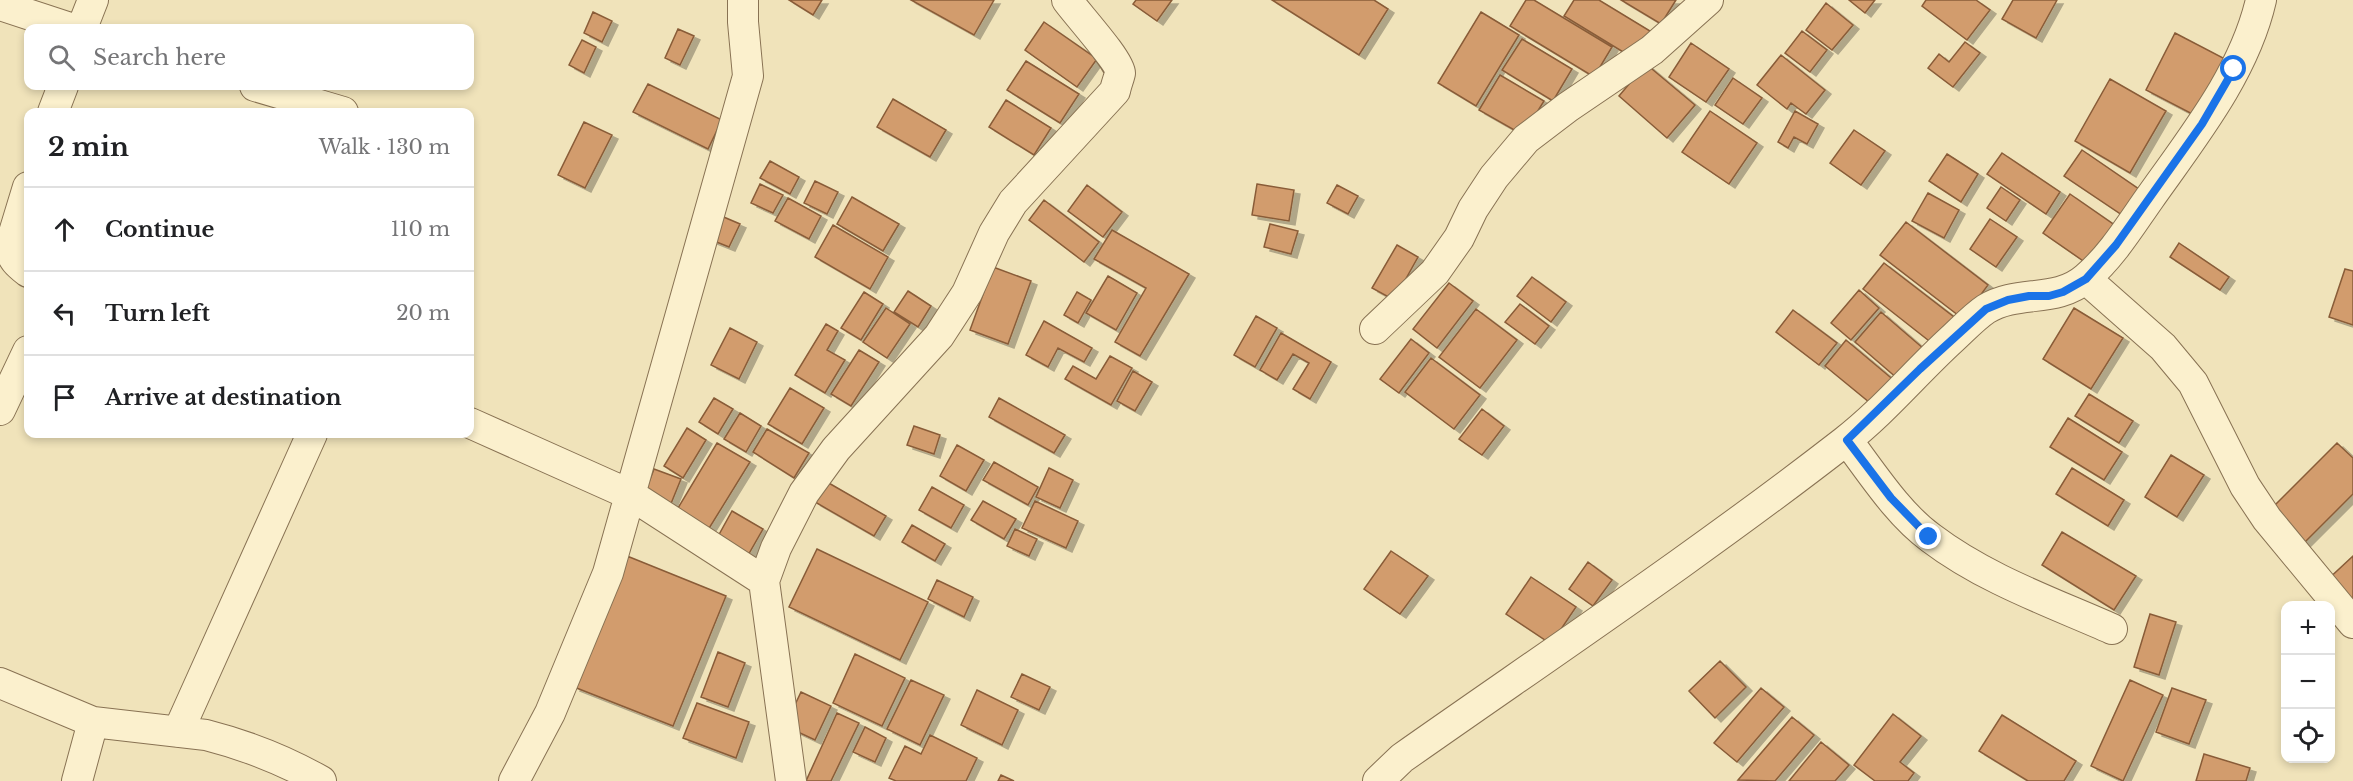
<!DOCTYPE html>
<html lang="en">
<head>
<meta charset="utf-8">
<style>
	body { margin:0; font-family:"Libre Baskerville",serif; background:#f2f2f2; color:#202124 }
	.controls { position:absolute; right:18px; bottom:18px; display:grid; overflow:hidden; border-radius:12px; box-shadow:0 3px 9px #0003 }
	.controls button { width:54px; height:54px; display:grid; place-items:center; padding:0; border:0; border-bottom:2px solid #e0e0e0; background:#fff; color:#202124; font:30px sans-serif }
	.stop { position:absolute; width:18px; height:18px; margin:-14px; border:4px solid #1a73e8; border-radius:50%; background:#fff }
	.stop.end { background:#1a73e8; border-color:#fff; box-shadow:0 2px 6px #0008 }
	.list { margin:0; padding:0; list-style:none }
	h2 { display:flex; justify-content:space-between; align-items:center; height:78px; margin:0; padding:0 24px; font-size:26px }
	h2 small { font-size:20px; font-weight:400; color:#757577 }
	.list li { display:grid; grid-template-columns:39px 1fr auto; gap:18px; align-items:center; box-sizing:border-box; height:84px; padding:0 24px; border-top:2px solid #e0e0e0 }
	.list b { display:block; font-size:22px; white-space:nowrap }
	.list em { font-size:20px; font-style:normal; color:#757577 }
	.icon { flex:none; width:33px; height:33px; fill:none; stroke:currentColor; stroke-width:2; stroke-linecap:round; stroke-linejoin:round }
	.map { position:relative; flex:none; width:2353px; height:781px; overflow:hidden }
	.search { position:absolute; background:#fff; box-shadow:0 3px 9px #0003; left:24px; top:24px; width:450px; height:66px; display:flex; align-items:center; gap:15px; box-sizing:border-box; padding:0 21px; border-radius:12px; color:#757577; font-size:22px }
	.panel { position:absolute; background:#fff; box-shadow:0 3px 9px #0003; left:24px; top:108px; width:450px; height:330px; border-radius:12px }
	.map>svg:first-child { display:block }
	.building { fill:#d29c6d; stroke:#895c38; stroke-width:1.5; filter:url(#shadow) }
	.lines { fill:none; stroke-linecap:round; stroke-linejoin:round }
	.street-casing { stroke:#887253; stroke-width:32 }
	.street { stroke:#fbf0cd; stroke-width:30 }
	.route { stroke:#1a73e8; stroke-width:8 }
</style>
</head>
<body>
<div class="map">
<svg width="2353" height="781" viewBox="0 0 2353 781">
	<defs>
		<filter id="shadow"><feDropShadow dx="6" dy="4" stdDeviation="0" flood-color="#0004"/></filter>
	</defs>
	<rect width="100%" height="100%" fill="#f0e3ba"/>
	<path class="building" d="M 789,0 L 822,0 L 813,15 Z
		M 911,0 L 994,0 L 974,35 Z
		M 1136,0 L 1172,0 L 1157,21 L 1133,4 Z
		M 1272,0 L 1374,0 L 1388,9 L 1359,55 Z
		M 1526,0 L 1534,0 L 1612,47 L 1594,77 L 1510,26 Z
		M 1574,0 L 1599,0 L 1650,31 L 1633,58 L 1564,16 Z
		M 1621,0 L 1676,0 L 1661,24 Z
		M 1849,0 L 1875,0 L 1865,13 Z
		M 1926,0 L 1976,0 L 1990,10 L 1967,40 L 1922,6 Z
		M 2013,0 L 2057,0 L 2036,38 L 2002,19 Z
		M 1826,3 L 1853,25 L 1832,50 L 1806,30 Z
		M 593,12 L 612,21 L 602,42 L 584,33 Z
		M 1481,12 L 1519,35 L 1476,106 L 1438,83 Z
		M 1044,22 L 1097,59 L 1077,87 L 1025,50 Z
		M 678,29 L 694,36 L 680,65 L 665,58 Z
		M 1802,31 L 1827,50 L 1810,72 L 1785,53 Z
		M 2175,33 L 2227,60 L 2198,117 L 2146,90 Z
		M 1522,39 L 1572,69 L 1553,101 L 1502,70 Z
		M 582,40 L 596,47 L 584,73 L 569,65 Z
		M 1965,42 L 1980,53 L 1953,87 L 1928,68 L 1939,54 L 1949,62 Z
		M 1691,43 L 1729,69 L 1706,102 L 1669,77 Z
		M 1781,55 L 1825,90 L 1806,114 L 1791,103 L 1787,109 L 1757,85 Z
		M 1026,61 L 1079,94 L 1060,123 L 1007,90 Z
		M 1646,64 L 1695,105 L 1667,138 L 1619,96 Z
		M 1500,75 L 1544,101 L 1523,135 L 1479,110 Z
		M 1733,78 L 1762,98 L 1743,124 L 1715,105 Z
		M 2110,79 L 2166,111 L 2130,173 L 2075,141 Z
		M 648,84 L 722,120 L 708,149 L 633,112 Z
		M 893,99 L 946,130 L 930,157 L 877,127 Z
		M 1006,100 L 1051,128 L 1034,155 L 989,127 Z
		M 1710,111 L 1757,143 L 1729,184 L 1682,152 Z
		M 1795,111 L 1818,124 L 1807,144 L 1794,137 L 1788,148 L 1778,142 Z
		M 584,122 L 612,135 L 585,188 L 558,175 Z
		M 1854,130 L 1885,151 L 1861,185 L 1830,163 Z
		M 2082,150 L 2149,196 L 2131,221 L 2064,176 Z
		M 2002,153 L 2060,192 L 2046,214 L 1987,174 Z
		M 1947,154 L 1978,174 L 1961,202 L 1929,181 Z
		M 770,161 L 799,177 L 790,194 L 760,178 Z
		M 815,181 L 838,192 L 827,214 L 804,203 Z
		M 760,184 L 783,195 L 773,213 L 751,203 Z
		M 1257,184 L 1294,190 L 1289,221 L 1252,215 Z
		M 1087,185 L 1122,212 L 1103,237 L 1068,211 Z
		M 1337,185 L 1358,196 L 1348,214 L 1327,203 Z
		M 2001,187 L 2020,200 L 2006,221 L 1987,208 Z
		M 1928,193 L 1959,210 L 1944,238 L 1912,221 Z
		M 2070,194 L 2116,226 L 2089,265 L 2043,233 Z
		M 852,197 L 899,224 L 883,251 L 837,224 Z
		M 788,198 L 821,216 L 809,239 L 775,221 Z
		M 1044,200 L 1099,242 L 1084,262 L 1029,220 Z
		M 719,215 L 740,224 L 729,247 L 709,239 Z
		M 1990,219 L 2017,237 L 1996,267 L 1970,249 Z
		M 1906,222 L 1988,285 L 1963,319 L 1880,255 Z
		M 1270,224 L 1298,231 L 1291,254 L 1264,247 Z
		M 833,225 L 888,257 L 870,289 L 815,257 Z
		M 1112,230 L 1189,274 L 1140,356 L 1115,342 L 1146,288 L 1094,259 Z
		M 2179,243 L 2229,277 L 2220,290 L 2170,257 Z
		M 1397,245 L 1418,257 L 1394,300 L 1372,288 Z
		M 1884,263 L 1954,317 L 1933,344 L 1863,289 Z
		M 993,267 L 1031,281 L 1008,344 L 970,330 Z
		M 2345,269 L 2353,271 L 2353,325 L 2329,317 Z
		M 1108,276 L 1137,293 L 1116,330 L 1086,313 Z
		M 1532,277 L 1566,302 L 1551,322 L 1517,296 Z
		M 1449,283 L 1473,301 L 1437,348 L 1413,329 Z
		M 1859,290 L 1879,308 L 1851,340 L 1831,323 Z
		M 908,291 L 931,306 L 918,327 L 894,312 Z
		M 864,292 L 883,304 L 861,340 L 841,328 Z
		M 1077,292 L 1091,300 L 1078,323 L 1064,315 Z
		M 1520,304 L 1549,326 L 1535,344 L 1505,322 Z
		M 886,308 L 910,324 L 887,358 L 863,342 Z
		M 2074,308 L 2123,338 L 2091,389 L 2043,359 Z
		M 1476,309 L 1517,340 L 1480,388 L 1439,357 Z
		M 1793,310 L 1837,343 L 1819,365 L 1776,332 Z
		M 1881,312 L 1924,349 L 1898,379 L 1855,342 Z
		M 1256,316 L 1277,328 L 1255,367 L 1234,355 Z
		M 1044,321 L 1092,348 L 1084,362 L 1058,348 L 1048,367 L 1026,355 Z
		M 826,324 L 838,331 L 827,350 L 845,360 L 825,393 L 795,375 Z
		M 730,328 L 757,342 L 739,379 L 711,365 Z
		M 1281,333 L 1331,362 L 1310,399 L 1293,389 L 1309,363 L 1293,354 L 1277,380 L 1260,370 Z
		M 1411,339 L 1429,353 L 1399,393 L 1380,379 Z
		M 1846,340 L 1896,382 L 1875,407 L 1825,366 Z
		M 859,350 L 879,362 L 851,406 L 831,394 Z
		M 1110,356 L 1132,368 L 1111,405 L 1065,379 L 1073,366 L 1096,379 Z
		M 1431,358 L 1480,395 L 1454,429 L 1405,392 Z
		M 1133,371 L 1152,382 L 1135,411 L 1117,401 Z
		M 790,388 L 824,408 L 802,444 L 768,424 Z
		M 2089,394 L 2133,421 L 2119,443 L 2075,416 Z
		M 714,398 L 733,409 L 718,434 L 699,422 Z
		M 999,398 L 1065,435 L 1054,453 L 989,417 Z
		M 1482,409 L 1504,426 L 1482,455 L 1459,439 Z
		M 740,413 L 761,426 L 746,452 L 724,439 Z
		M 2068,418 L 2122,452 L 2104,480 L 2050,447 Z
		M 914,426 L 940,435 L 934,454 L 907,445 Z
		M 687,428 L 706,440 L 683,478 L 664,466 Z
		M 767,429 L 809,453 L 794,478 L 753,452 Z
		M 717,443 L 750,462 L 708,530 L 675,513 Z
		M 2337,443 L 2353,458 L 2353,494 L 2303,544 L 2269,511 Z
		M 957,445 L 984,460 L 966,491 L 940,476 Z
		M 2171,455 L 2204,475 L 2177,517 L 2145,497 Z
		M 994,462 L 1038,487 L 1028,505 L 983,480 Z
		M 1049,468 L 1073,480 L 1060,508 L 1036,497 Z
		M 2072,468 L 2124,500 L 2108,526 L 2056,494 Z
		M 654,469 L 681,479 L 670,506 L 644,495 Z
		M 827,482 L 886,516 L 874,536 L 815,502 Z
		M 932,487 L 964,505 L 951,528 L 919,510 Z
		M 983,501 L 1016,519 L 1004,539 L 971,520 Z
		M 1035,501 L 1078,521 L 1066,548 L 1022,528 Z
		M 732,511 L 763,529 L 747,557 L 716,540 Z
		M 912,525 L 945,544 L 935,561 L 902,542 Z
		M 1015,529 L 1037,539 L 1029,556 L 1007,546 Z
		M 2062,532 L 2136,576 L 2114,610 L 2042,565 Z
		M 817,549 L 928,602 L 900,660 L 789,607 Z
		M 1391,551 L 1428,576 L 1400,614 L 1364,589 Z
		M 627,556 L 726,596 L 673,726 L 574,687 Z
		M 2353,556 L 2353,612 L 2324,583 Z
		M 1588,562 L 1612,580 L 1593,606 L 1569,589 Z
		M 1531,577 L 1576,607 L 1551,644 L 1506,614 Z
		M 937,580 L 973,597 L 964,617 L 928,599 Z
		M 2150,614 L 2176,622 L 2159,675 L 2134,667 Z
		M 718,652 L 745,663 L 728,707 L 701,697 Z
		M 855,654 L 905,678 L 882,726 L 833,703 Z
		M 1720,661 L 1746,687 L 1715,718 L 1689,691 Z
		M 1022,674 L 1050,687 L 1039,710 L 1011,697 Z
		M 911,680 L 944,695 L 920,745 L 887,729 Z
		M 2130,680 L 2163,695 L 2123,781 L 2091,766 Z
		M 1761,688 L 1784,707 L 1737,762 L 1714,743 Z
		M 2172,688 L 2206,700 L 2189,744 L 2156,732 Z
		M 977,690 L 1018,710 L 1002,745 L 961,725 Z
		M 801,692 L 831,706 L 815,740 L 785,726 Z
		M 697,703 L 749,722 L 736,758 L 683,738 Z
		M 837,713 L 859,723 L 831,781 L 806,781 Z
		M 1893,714 L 1921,736 L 1900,762 L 1914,773 L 1908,781 L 1875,781 L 1854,765 Z
		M 2002,715 L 2076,761 L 2064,781 L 2028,781 L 1979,751 Z
		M 1792,717 L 1814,735 L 1775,781 L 1738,780 Z
		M 865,727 L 886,738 L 875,762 L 853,752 Z
		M 930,735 L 977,758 L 966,781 L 896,781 L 889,778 L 905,746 L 921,754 Z
		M 1821,742 L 1849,765 L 1835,781 L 1789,781 Z
		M 2204,754 L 2250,768 L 2246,781 L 2196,781 Z
		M 1001,775 L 1014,781 L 998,781 Z"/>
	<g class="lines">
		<g class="street-casing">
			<path id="street" d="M 0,5 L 70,28
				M 82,28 L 93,0
				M 255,86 L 343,112
				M 53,112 L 63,86
				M 28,187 L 10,246 C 11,259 19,265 28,272
				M 2086,279 L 2163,347 L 2193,383 L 2245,486 L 2267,519 L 2353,623
				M 1375,329 L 1435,272 L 1459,238 L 1473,209 L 1494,177 L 1526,139 L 1568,107 L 1652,50 L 1708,0
				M 0,410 L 28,351
				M 470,423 L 631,495 L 764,581
				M 1847,440 C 1872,473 1898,514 1931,538 C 1985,579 2051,602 2112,629
				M 0,683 L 93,722 L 206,735 C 245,745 286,761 321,781
				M 178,732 L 312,434
				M 77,781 L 93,722
				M 514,781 L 550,713 L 608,573 L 748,76 L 743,22 L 743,0
				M 791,781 L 764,581 L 776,548 L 804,493 L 836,449 L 939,336 L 967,293 L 994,233 L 1013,202 L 1115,91 C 1116,85 1119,78 1120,73 C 1120,61 1077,14 1067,0
				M 1378,781 L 1402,758 C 1550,654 1701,553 1844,442 C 1883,412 1915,373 1951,340 C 1962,330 1974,317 1986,309 C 2018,289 2056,304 2086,278 C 2111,257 2130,226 2149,199 C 2192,138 2244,74 2261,0"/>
		</g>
		<use href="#street" class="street"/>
	</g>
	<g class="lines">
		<path class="route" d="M 1929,537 L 1891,498 L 1847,440 L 1920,369 L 1986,309 L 2008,300 L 2029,296 L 2049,296 L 2063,292 L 2086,279 L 2116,245 L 2202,124 L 2234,69"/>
	</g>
</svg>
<div class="controls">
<button>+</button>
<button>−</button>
<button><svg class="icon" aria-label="locate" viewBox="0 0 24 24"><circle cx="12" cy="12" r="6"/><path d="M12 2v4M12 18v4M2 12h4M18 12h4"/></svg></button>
</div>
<div class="stop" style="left:2234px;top:69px"></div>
<div class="stop end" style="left:1929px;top:537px"></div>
<div class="search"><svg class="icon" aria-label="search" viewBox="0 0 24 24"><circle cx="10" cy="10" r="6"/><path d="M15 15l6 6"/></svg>Search here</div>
<section class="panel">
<h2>2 min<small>Walk · 130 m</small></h2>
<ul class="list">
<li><svg class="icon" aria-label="ahead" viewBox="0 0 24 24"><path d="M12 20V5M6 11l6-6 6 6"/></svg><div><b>Continue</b></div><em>110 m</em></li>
<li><svg class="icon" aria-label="left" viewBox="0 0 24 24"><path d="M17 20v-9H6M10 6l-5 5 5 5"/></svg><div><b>Turn left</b></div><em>20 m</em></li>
<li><svg class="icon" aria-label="arrive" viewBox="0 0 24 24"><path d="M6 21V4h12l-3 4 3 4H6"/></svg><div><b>Arrive at destination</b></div></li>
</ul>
</section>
</div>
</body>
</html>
